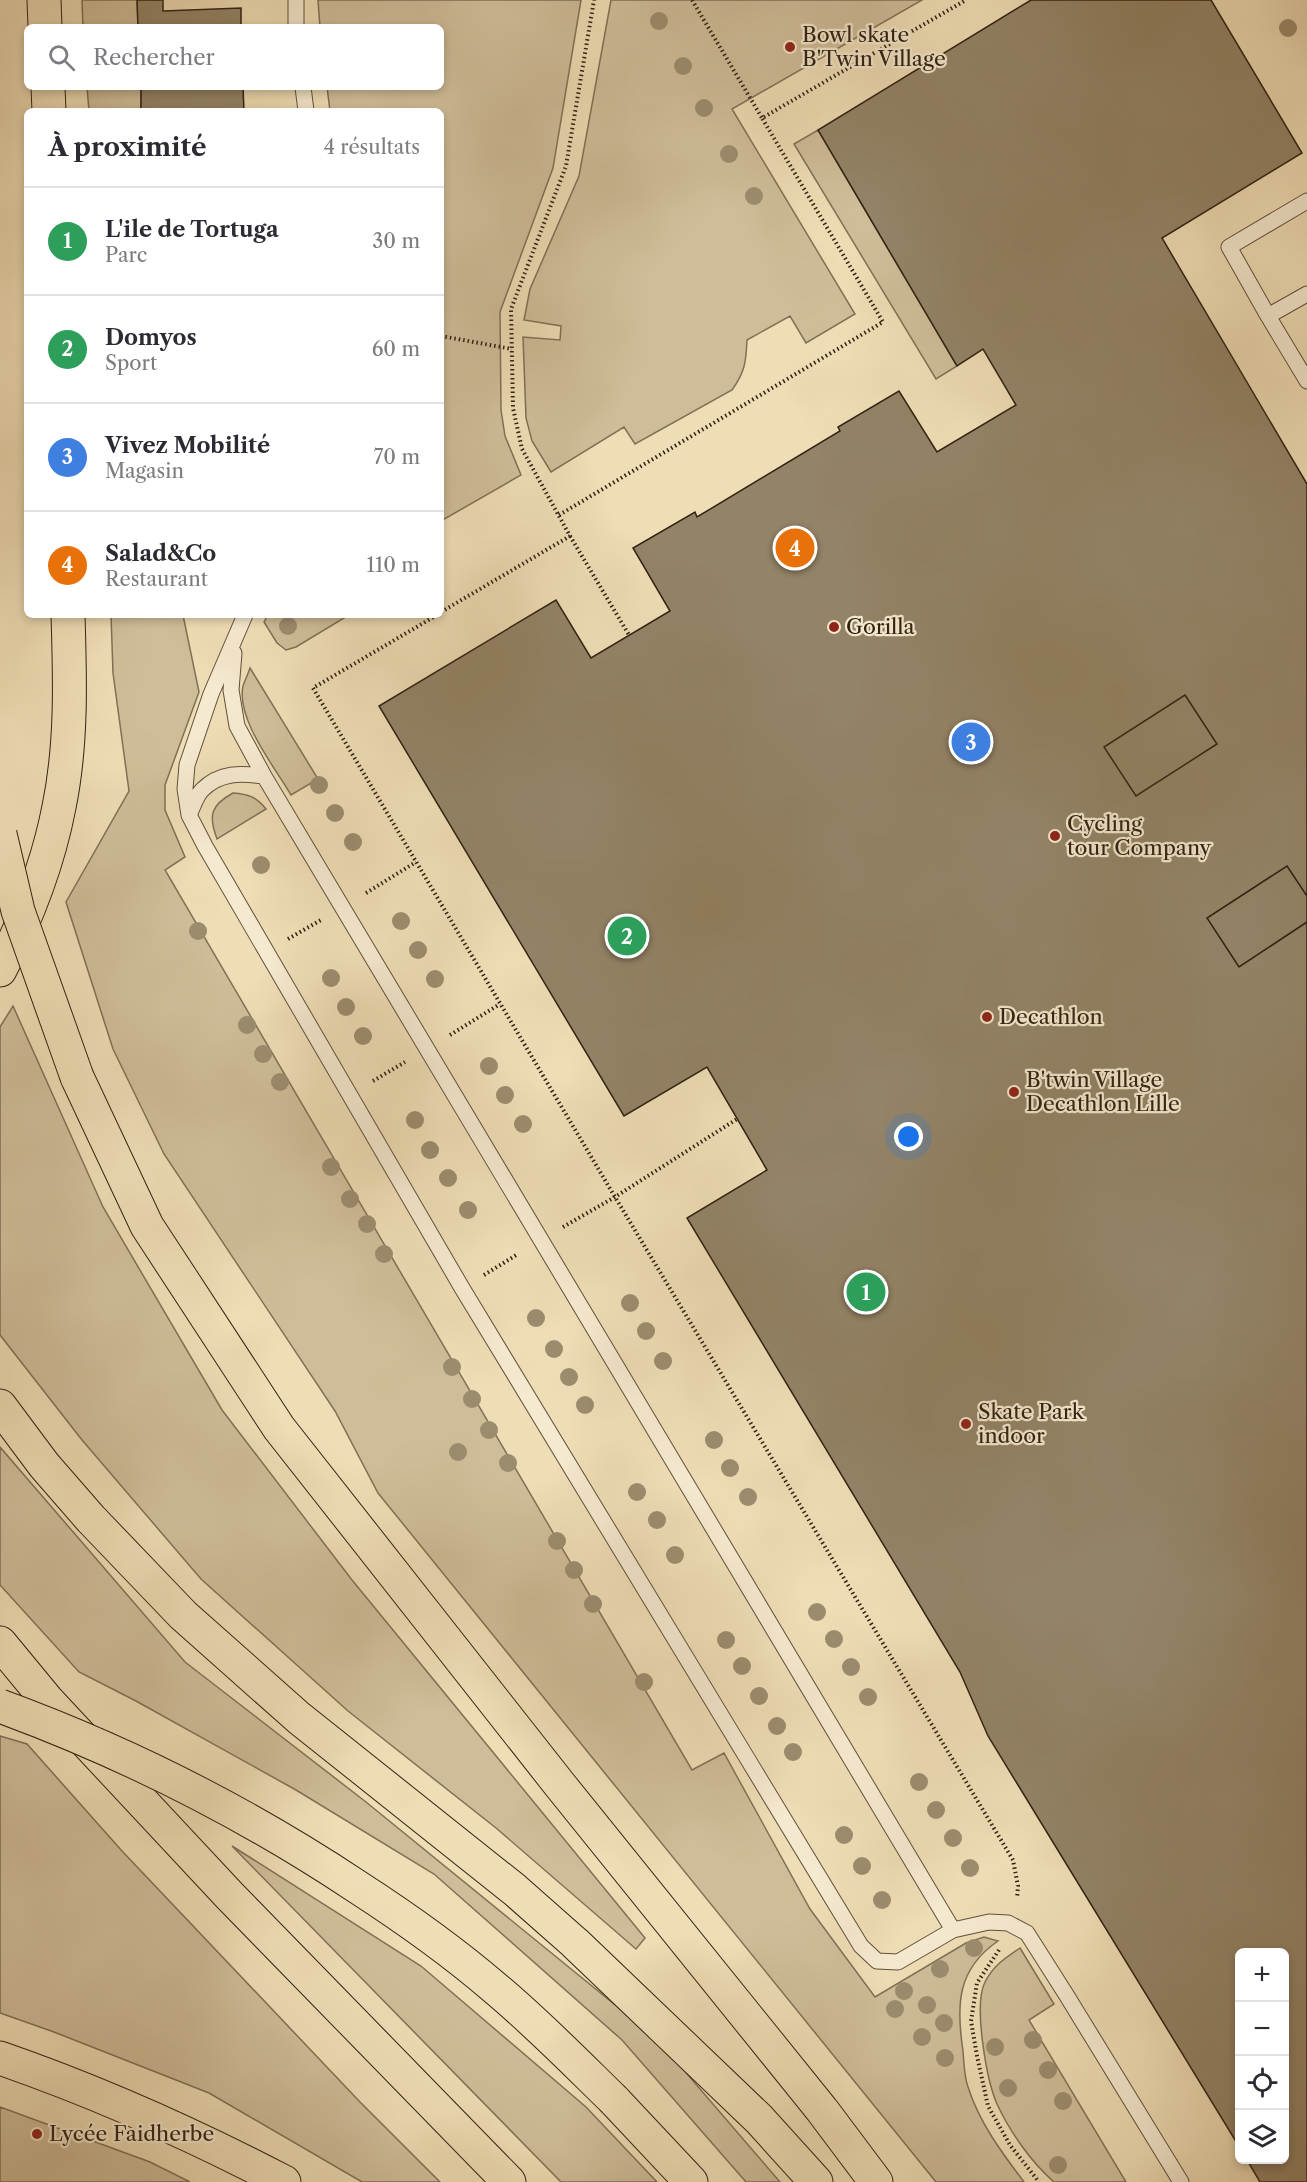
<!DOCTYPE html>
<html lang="fr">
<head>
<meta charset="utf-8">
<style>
	body { margin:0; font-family:"Libre Caslon Text",serif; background:#f7f7f7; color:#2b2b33 }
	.controls { position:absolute; right:18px; bottom:18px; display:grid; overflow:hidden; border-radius:9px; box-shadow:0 3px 9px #0003 }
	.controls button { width:54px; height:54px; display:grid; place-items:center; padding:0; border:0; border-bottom:2px solid #e1e1e2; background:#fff; color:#2b2b33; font:30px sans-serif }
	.you { position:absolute; left:909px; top:1137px; width:21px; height:21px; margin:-15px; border:4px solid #fff; border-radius:50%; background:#1a73e8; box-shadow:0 0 0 9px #1a73e833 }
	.badge { display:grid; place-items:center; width:39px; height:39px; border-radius:50%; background:#2563eb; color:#fff; font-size:20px; font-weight:700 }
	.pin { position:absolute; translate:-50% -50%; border:3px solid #fff; box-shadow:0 2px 6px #0006 }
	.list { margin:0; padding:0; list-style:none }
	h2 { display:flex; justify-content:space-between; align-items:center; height:78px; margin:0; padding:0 24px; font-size:26px }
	h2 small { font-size:20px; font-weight:400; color:#7c7c81 }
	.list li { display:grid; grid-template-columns:39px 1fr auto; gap:18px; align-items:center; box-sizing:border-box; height:108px; padding:0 24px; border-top:2px solid #e1e1e2 }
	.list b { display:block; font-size:22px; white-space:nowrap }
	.list p { margin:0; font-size:20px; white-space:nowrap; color:#7c7c81 }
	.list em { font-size:20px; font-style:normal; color:#7c7c81 }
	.icon { flex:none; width:33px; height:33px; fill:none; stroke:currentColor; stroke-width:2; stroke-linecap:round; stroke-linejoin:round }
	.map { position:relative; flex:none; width:1307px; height:2182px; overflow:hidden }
	.search { position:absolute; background:#fff; box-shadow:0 3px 9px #0003; left:24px; top:24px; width:420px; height:66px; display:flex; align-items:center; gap:15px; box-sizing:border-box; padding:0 21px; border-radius:9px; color:#7c7c81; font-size:22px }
	.panel { position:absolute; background:#fff; box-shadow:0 3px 9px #0003; left:24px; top:108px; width:420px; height:510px; border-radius:9px }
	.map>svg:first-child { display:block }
	.green { fill:#cfbd99; stroke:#807056; stroke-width:1.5 }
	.building { fill:#938367; stroke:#302212; stroke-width:1.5 }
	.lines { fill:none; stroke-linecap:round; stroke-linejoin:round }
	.lane-casing { stroke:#60513b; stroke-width:17 }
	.highway-casing { stroke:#302212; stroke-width:35 }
	.path { stroke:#302212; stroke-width:4; stroke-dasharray:1.5 3; stroke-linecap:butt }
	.lane { stroke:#f5e9cf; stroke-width:15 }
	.highway { stroke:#efddb5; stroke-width:33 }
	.highway-bridge-casing { stroke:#302212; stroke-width:35; stroke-linecap:butt }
	.highway-bridge { stroke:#efddb5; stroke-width:33 }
	.tree { fill:#9c8c6e }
	.poi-dot { fill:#8f2418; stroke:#f5e9cf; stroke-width:2 }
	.labels { text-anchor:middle; stroke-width:4.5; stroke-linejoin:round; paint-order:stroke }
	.poi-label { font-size:21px; fill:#302212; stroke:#f5e9cf; text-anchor:start }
</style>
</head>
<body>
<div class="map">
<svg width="1307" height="2182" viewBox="0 0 1307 2182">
	<rect width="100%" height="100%" fill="#efddb5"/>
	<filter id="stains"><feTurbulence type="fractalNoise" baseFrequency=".00333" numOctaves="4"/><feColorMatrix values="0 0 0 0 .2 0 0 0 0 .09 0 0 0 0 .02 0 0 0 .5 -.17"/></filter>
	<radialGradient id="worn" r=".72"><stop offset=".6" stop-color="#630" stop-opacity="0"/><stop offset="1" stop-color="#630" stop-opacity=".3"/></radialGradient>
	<path class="green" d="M 82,0 L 137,0 L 138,27 L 83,27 Z
		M 318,0 L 581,0 L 553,168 L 500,312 L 501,410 L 505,436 L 521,475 L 441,521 L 441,111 L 330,111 L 327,87 L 441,87 L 441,27 L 320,27 Z
		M 611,0 L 922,0 L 732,109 L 855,314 L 806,343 L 790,316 L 747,340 C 746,362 745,372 732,390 L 635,444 L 624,427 L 551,472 L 532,441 L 526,418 L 523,337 L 560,340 L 561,326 L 524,320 L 530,289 L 579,176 Z
		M 87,87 L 141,87 L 141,111 L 89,111 Z
		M 818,130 L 957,366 L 936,379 L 794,144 Z
		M 111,615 L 183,615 L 199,692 L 165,785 L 165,810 L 185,857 L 165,870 L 692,1770 L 724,1753 L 810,1909 L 875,1997 L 966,1943 L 984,1937 L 998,1941 C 957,1969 956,2005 963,2051 C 964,2063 964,2076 968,2087 C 979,2122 1002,2153 1024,2182 L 936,2182 L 378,1493 L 335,1411 L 164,1154 L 113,1049 L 66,902 L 129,791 L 113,673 Z
		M 268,615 L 349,615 L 296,647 L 286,650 L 277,643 L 264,622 Z
		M 250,668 L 318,779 L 291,795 C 274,766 236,719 243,686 C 245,680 248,674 250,668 Z
		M 233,793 C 248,794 257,797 266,809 L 217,839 C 208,815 211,805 233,793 Z
		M 13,1006 L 103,1207 L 222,1410 L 352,1580 L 645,1938 L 636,1949 L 496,1828 L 348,1711 L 201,1579 L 82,1440 L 0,1335 L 0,1027 Z
		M 0,1447 L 185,1662 L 366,1802 L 657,2039 L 780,2182 L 746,2182 L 622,2040 L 434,1874 L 296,1790 L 136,1701 L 79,1672 L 0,1585 Z
		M 0,1736 L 27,1744 L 122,1851 L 360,2102 L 440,2182 L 362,2182 L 209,2093 L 54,2032 L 0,2013 Z
		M 232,1846 L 421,1966 L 586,2107 L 657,2182 L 561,2182 Z
		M 1020,1948 L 1054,2004 L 1029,2020 L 1126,2182 L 1054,2182 C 1031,2162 1010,2132 997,2104 C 987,2081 973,2006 985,1982 C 993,1966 1005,1958 1020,1948 Z
		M 0,2107 L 150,2162 L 190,2182 L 0,2182 Z"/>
	<path class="building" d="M 137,0 L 163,0 L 163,11 L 241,8 L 241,27 L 138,27 Z
		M 1031,0 L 1211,0 L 1302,153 L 1162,238 L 1307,484 L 1307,2182 L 1260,2182 L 1247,2160 L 1284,2160 L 1284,1952 L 1240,1952 L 1240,2148 L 988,1736 L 960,1672 L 687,1218 L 767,1170 L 707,1067 L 624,1116 L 379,706 L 556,600 L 591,658 L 670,611 L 633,548 L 695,512 L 697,517 L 840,431 L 838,427 L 899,391 L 937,452 L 1016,405 L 983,349 L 957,366 L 818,130 Z
		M 141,87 L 243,87 L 244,111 L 141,111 Z
		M 1185,695 L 1217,744 L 1136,796 L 1104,747 Z
		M 1287,866 L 1307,896 L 1307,922 L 1239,967 L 1207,918 Z"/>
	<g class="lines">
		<g class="lane-casing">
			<path id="lane" d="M 296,27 L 296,0
				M 303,87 L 306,111
				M 1307,201 L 1229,247 L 1268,316 L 1307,294
				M 1268,316 L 1307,381
				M 234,653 L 231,690 L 237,726 L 264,776
				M 189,815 C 193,807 196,796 202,790 C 220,772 241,773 264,776 L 953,1930 L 898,1962 L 877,1961 L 861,1946 L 462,1288 L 205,846 L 189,815 L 185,789 L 187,765 L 211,694 L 245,615
				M 953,1930 L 989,1922 L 1008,1923 L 1027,1933 L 1067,1996 L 1181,2182"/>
		</g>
		<g class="highway-casing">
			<path id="highway" d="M 44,0 L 45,27
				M 48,87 L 49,111
				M 0,970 C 27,918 48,864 59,807 C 72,744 70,678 68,615
				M 77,1077 L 147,1226 L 279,1428 L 560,1785 L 822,2110 L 876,2182
				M 0,1406 L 44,1465 L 91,1519 L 183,1615 L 299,1718 L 515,1890 L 575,1943 L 759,2119 L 816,2182
				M 0,1643 L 47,1700 L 230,1896 L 509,2182
				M 0,2058 C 98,2092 192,2134 284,2182
				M 614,2100 L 691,2182"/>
		</g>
		<path class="path" d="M 692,0 L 762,118
			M 441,336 L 512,349
			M 559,515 L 883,322 L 762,118 L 966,0
			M 570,536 L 629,635
			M 441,612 L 570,536 L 522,449 L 513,408 L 511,309 L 566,166 L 594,0
			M 437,615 L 313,688 L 615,1197 L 1013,1860 L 1018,1886 L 1017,1898
			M 366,893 L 416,862
			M 288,939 L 321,920
			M 450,1035 L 500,1004
			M 373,1081 L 405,1062
			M 563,1227 L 615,1197 L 737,1119
			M 484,1275 L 518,1254
			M 999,1950 L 977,1983 L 971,2021 L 977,2056 L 988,2106 L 1010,2145 L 1039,2182"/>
		<use href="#lane" class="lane"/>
		<use href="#highway" class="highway"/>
		<g class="highway-bridge-casing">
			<path id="highway-bridge" d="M 0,834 L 18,911 L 77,1077
				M 0,1706 C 128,1753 243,1811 356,1886 C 404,1917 452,1951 495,1988 C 537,2023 575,2062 614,2100"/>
		</g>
		<use href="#highway-bridge" class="highway-bridge"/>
	</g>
	<g class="tree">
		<circle cx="659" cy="21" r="9"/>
		<circle cx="1288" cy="28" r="9"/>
		<circle cx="683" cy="66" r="9"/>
		<circle cx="704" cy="108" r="9"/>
		<circle cx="729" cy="154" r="9"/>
		<circle cx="754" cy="196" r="9"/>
		<circle cx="288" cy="626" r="9"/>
		<circle cx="319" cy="785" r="9"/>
		<circle cx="335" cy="813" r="9"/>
		<circle cx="353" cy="842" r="9"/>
		<circle cx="261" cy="865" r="9"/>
		<circle cx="401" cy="921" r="9"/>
		<circle cx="198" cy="931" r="9"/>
		<circle cx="418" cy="950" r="9"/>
		<circle cx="331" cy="978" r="9"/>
		<circle cx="435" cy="979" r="9"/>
		<circle cx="346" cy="1007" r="9"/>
		<circle cx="247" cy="1025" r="9"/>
		<circle cx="363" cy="1036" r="9"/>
		<circle cx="263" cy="1054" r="9"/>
		<circle cx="489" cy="1066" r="9"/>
		<circle cx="280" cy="1082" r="9"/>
		<circle cx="505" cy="1095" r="9"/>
		<circle cx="415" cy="1120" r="9"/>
		<circle cx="523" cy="1124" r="9"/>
		<circle cx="430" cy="1150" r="9"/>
		<circle cx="331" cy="1167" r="9"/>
		<circle cx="448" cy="1178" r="9"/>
		<circle cx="350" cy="1199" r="9"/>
		<circle cx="468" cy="1210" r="9"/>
		<circle cx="367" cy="1224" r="9"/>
		<circle cx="384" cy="1254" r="9"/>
		<circle cx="630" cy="1303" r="9"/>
		<circle cx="536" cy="1318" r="9"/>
		<circle cx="646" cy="1331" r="9"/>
		<circle cx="554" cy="1349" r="9"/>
		<circle cx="663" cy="1361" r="9"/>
		<circle cx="452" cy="1367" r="9"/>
		<circle cx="569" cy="1377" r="9"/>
		<circle cx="472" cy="1399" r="9"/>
		<circle cx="585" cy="1405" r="9"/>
		<circle cx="489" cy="1430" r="9"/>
		<circle cx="714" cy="1440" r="9"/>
		<circle cx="458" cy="1452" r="9"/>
		<circle cx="508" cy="1463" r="9"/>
		<circle cx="730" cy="1468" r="9"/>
		<circle cx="637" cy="1492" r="9"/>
		<circle cx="748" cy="1497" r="9"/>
		<circle cx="657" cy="1520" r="9"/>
		<circle cx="557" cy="1541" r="9"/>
		<circle cx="675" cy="1555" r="9"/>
		<circle cx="574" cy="1570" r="9"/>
		<circle cx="593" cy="1604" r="9"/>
		<circle cx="817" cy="1612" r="9"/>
		<circle cx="834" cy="1639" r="9"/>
		<circle cx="726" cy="1640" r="9"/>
		<circle cx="742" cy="1666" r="9"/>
		<circle cx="851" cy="1667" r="9"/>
		<circle cx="644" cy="1682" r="9"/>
		<circle cx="759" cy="1696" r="9"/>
		<circle cx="868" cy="1697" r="9"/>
		<circle cx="777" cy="1726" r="9"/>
		<circle cx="793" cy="1752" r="9"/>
		<circle cx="919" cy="1782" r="9"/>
		<circle cx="936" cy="1810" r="9"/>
		<circle cx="844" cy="1835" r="9"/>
		<circle cx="953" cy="1838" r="9"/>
		<circle cx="862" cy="1866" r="9"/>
		<circle cx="970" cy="1868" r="9"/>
		<circle cx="882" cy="1900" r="9"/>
		<circle cx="974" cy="1948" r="9"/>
		<circle cx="940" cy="1969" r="9"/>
		<circle cx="904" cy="1991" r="9"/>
		<circle cx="927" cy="2005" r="9"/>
		<circle cx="895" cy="2009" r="9"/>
		<circle cx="944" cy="2023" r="9"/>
		<circle cx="922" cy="2037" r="9"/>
		<circle cx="1033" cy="2040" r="9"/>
		<circle cx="995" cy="2047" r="9"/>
		<circle cx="945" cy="2058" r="9"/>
		<circle cx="1048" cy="2070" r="9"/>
		<circle cx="1008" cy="2088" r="9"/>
		<circle cx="1063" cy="2101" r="9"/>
		<circle cx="1058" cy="2165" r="9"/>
	</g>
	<g class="poi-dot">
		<circle cx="790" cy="47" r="6"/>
		<circle cx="834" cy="627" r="6"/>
		<circle cx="1055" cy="836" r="6"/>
		<circle cx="987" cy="1017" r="6"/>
		<circle cx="1014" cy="1092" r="6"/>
		<circle cx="966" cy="1424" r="6"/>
		<circle cx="37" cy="2134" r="6"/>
	</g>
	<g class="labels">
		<g class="poi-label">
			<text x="802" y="42">Bowl skate<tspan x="802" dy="24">B'Twin Village</tspan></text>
			<text x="846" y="634">Gorilla</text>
			<text x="1067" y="831">Cycling<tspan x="1067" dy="24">tour Company</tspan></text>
			<text x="999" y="1024">Decathlon</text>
			<text x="1026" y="1087">B'twin Village<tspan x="1026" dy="24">Decathlon Lille</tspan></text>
			<text x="978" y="1419">Skate Park<tspan x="978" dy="24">indoor</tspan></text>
			<text x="49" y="2141">Lycée Faidherbe</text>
		</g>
	</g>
	<rect width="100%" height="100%" filter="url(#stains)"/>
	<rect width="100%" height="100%" fill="url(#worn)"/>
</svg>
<div class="controls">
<button>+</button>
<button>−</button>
<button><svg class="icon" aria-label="locate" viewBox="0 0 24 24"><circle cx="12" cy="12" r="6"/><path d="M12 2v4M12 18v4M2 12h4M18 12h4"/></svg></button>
<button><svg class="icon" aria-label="layers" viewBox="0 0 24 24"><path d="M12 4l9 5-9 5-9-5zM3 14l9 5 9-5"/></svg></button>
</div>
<div class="you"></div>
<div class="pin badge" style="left:866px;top:1292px;background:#2e9e5b">1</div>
<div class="pin badge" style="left:627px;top:936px;background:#2e9e5b">2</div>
<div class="pin badge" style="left:971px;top:742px;background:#3f7fe0">3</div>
<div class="pin badge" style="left:795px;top:548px;background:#e8710a">4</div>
<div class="search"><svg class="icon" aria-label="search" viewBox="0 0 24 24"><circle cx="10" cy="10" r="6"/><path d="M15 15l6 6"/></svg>Rechercher</div>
<section class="panel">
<h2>À proximité<small>4 résultats</small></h2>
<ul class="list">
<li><span class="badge" style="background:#2e9e5b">1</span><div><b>L'ile de Tortuga</b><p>Parc</p></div><em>30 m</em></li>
<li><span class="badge" style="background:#2e9e5b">2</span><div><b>Domyos</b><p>Sport</p></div><em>60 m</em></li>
<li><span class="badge" style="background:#3f7fe0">3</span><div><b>Vivez Mobilité</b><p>Magasin</p></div><em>70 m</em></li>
<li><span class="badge" style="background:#e8710a">4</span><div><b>Salad&amp;Co</b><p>Restaurant</p></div><em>110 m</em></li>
</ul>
</section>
</div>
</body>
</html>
